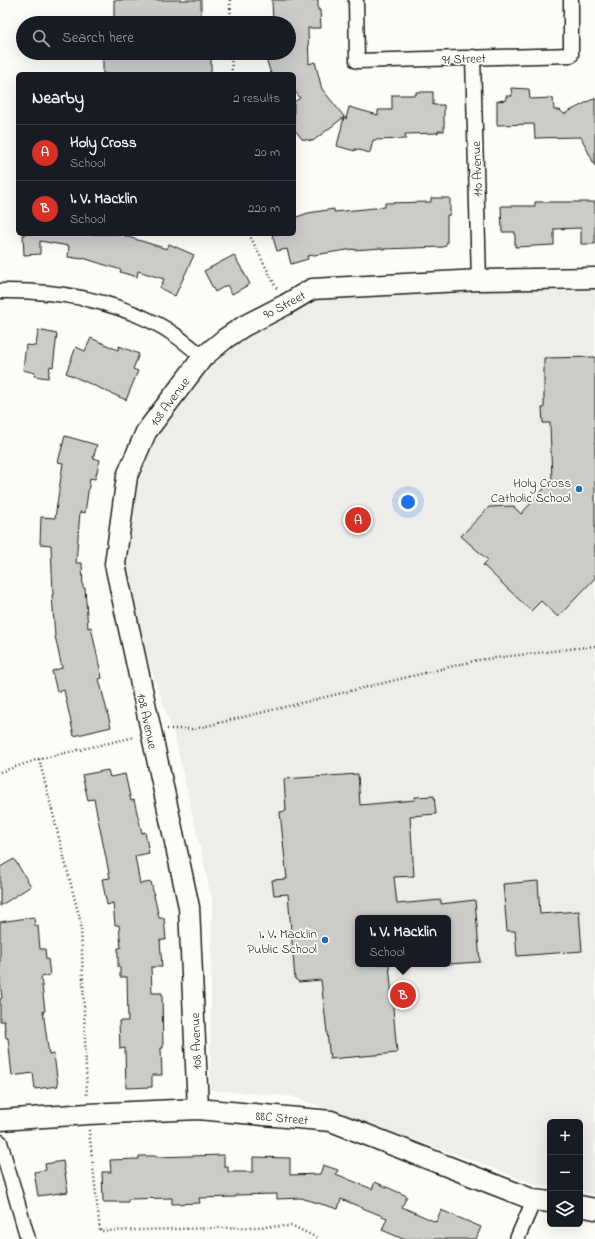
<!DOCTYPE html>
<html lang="en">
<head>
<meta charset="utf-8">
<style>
	body { margin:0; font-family:"Indie Flower",sans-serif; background:#20242c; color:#f1f3f6 }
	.controls { position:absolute; right:12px; bottom:12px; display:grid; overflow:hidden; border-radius:6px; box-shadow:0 4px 16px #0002 }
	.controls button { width:36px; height:36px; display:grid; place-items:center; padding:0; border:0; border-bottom:1px solid #363941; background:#171b24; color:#f1f3f6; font:20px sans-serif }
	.you { position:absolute; left:408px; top:502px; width:14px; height:14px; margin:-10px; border:3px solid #fff; border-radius:50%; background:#1a73e8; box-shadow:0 0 0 6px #1a73e833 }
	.badge { display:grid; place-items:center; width:26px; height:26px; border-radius:50%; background:#d93025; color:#fff; font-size:13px; font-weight:700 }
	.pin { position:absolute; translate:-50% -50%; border:2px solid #fff; box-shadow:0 1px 4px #0006 }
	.popup { position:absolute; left:355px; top:915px; width:96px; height:52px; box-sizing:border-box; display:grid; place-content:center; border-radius:6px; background:#171b24; filter:drop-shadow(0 1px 3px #0005); font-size:13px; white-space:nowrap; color:#9ea1a6 }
	.popup b { font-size:15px; color:#f1f3f6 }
	.popup::after { content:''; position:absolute; left:50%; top:100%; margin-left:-8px; border:8px solid transparent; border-top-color:#171b24 }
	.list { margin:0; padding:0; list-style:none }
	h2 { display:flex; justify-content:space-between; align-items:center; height:52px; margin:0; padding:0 16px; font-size:17px }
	h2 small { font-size:13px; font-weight:400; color:#9ea1a6 }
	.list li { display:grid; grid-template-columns:26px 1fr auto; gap:12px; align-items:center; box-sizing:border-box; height:56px; padding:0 16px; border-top:1px solid #363941 }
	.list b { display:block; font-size:15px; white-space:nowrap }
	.list p { margin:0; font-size:13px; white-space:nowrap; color:#9ea1a6 }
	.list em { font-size:13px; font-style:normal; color:#9ea1a6 }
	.icon { flex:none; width:22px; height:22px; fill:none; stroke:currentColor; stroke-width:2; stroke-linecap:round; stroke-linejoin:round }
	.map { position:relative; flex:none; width:595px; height:1239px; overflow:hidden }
	.search { position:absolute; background:#171b24; box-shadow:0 4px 16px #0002; left:16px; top:16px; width:280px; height:44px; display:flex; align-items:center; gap:10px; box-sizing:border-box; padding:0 14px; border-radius:22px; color:#9ea1a6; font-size:15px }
	.panel { position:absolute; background:#171b24; box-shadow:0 4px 16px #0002; left:16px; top:72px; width:280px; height:164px; border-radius:6px }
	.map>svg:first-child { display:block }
	.built { fill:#eeede9; fill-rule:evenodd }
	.building { fill:#cccbc8; stroke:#1c1c1c }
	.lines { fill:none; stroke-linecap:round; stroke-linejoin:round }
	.street-casing { stroke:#1c1c1c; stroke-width:17 }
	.secondary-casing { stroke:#1c1c1c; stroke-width:23 }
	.path { stroke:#1c1c1c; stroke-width:2.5; stroke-dasharray:1 3; stroke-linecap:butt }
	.street { stroke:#fdfcf7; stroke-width:14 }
	.secondary { stroke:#fdfcf7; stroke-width:20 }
	.poi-dot { fill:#1f6fb2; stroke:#fdfcf7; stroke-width:1.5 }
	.labels { text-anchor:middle; stroke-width:3.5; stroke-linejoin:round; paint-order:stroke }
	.street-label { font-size:13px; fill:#1c1c1c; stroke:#fdfcf7 }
	.poi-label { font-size:13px; fill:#1c1c1c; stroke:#fdfcf7; text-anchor:end }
</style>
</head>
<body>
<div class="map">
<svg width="595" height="1239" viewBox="0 0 595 1239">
	<rect width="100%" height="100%" fill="#fdfcf7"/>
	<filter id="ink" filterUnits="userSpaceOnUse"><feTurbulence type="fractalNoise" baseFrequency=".025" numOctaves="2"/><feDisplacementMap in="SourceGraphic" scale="8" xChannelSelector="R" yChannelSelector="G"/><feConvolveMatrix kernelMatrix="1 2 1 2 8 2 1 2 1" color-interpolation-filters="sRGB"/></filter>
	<g filter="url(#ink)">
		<path class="built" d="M 595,287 L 595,1195 L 580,1192 L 580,1122 L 550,1122 L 550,1188 L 542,1187 L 466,1158 L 291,1096 L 210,1090 L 212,900 L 175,738 L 115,564 L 127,476 L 203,357 L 312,289 ZM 358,918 L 448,918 L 448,964 L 358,964 Z"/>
		<path class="building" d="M 114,0 L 201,0 L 201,23 L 114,23 Z
			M 272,0 L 318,0 L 318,10 L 320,10 L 321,28 L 308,28 L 309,64 L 315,62 L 322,89 L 346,119 L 349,107 L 378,115 L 378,110 L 392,110 L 392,95 L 416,95 L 416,92 L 433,92 L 433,105 L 444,105 L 444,131 L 438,131 L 438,133 L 405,134 L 406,139 L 373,140 L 370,153 L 355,149 L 355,151 L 337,146 L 344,117 L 313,141 L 302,139 L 294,129 L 294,102 L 300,98 L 294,90 L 294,74 L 271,74 L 266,58 L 289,53 L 289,23 L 273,23 Z
			M 103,53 L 211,53 L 211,74 L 103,74 Z
			M 511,88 L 529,89 L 530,99 L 553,98 L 554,110 L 560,110 L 564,114 L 595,98 L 595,166 L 581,137 L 535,138 L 534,124 L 497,125 L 497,101 L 506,100 L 506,96 L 512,96 Z
			M 431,198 L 450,198 L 450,215 L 447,215 L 447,243 L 444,247 L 382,249 L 382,248 L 354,250 L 354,249 L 307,256 L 308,259 L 291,264 L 287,249 L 277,251 L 272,234 L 294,234 L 294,218 L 308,213 L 334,209 L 334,212 L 385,207 L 385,203 L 431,202 Z
			M 535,202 L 595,202 L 595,244 L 581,244 L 581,228 L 554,229 L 554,245 L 515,247 L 515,232 L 502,232 L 501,206 L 535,206 Z
			M 23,234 L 125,234 L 125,236 L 167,249 L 169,244 L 194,255 L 175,296 L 160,288 L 164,279 L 138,271 L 137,277 L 120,272 L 121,270 L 83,258 L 83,259 L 68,257 L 69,246 L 40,241 L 40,254 L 24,255 Z
			M 234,255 L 250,284 L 232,294 L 227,285 L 215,292 L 204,271 Z
			M 38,330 L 57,334 L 53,367 L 50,366 L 48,378 L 34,376 L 35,373 L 23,370 L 26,345 L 36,346 Z
			M 91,338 L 118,350 L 119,346 L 139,354 L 133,369 L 138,371 L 126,400 L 66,373 L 76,347 L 85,351 Z
			M 595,357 L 595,578 L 558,617 L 541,601 L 531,611 L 483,565 L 488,560 L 461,536 L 489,507 L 513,506 L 521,514 L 552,480 L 550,423 L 543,423 L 542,408 L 544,408 L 544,358 Z
			M 65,436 L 97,445 L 93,458 L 100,460 L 95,479 L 90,478 L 85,513 L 80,512 L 76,563 L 82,563 L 83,588 L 85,588 L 88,628 L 91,627 L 102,678 L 99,679 L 111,727 L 74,736 L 64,690 L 57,692 L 52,671 L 62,668 L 55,636 L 52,595 L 53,595 L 51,545 L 40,544 L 41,517 L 55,518 L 63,463 L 58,462 Z
			M 108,770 L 110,777 L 125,774 L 131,801 L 134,800 L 142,833 L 145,832 L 149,853 L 135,856 L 140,884 L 151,882 L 159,918 L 164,918 L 166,940 L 160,940 L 162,967 L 151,967 L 152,993 L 162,993 L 163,1048 L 161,1048 L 162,1075 L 152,1075 L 152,1087 L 126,1088 L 125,1048 L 120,1049 L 119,1021 L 128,1021 L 127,977 L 120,977 L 120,967 L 118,967 L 118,948 L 121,948 L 119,925 L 115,925 L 113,903 L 107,905 L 102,879 L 110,878 L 94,799 L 88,800 L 82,775 Z
			M 358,774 L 360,805 L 415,800 L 415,797 L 434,796 L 436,814 L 410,816 L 414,876 L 394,877 L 397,904 L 441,900 L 441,904 L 475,900 L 480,962 L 448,964 L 448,918 L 358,918 L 358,964 L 389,964 L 397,1053 L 330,1059 L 321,980 L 299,982 L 295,979 L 288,894 L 274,895 L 272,880 L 287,879 L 280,812 L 286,811 L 284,779 Z
			M 14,859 L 31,886 L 0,906 L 0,867 Z
			M 538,881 L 540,914 L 579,911 L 582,951 L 517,956 L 515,931 L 507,931 L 503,884 Z
			M 34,917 L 35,926 L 38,926 L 40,949 L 45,949 L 46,959 L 48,959 L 50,975 L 41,977 L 45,1011 L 43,1011 L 49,1055 L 54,1054 L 58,1086 L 35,1089 L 33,1073 L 12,1076 L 8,1038 L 6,1038 L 4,1021 L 0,1021 L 0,999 L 2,998 L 0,982 L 0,922 Z
			M 224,1155 L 224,1167 L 228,1167 L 228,1172 L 253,1172 L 253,1157 L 290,1158 L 290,1175 L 320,1174 L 323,1165 L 338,1170 L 336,1174 L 372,1189 L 375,1182 L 407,1196 L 402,1207 L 436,1222 L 441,1210 L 481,1227 L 476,1239 L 403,1239 L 382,1230 L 387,1218 L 341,1199 L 338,1209 L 301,1198 L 277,1199 L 277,1194 L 236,1195 L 236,1197 L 199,1198 L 200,1203 L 172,1204 L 172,1198 L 128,1199 L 128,1202 L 103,1202 L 102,1172 L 111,1172 L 110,1160 L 139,1159 L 139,1156 L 156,1156 L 156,1157 Z
			M 63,1161 L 68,1192 L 38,1196 L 34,1172 L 46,1170 L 45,1164 Z"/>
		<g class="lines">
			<g class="street-casing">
				<path id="street" d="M 356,0 L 357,61 L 571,55 L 571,0
					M 473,57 L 479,280
					M 0,291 C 53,290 105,298 153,322 C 172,331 187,344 203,357
					M 0,1142 L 28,1239
					M 517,1239 L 534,1200"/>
			</g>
			<g class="secondary-casing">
				<path id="secondary" d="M 198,1109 L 189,907 L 115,564 L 127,476 L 146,432 L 203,357 L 226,338 L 244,326 L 285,305 L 312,289 L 479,280 L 595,278
					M 0,1120 L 88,1114 L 198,1109 L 331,1121 L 534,1200 L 550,1202
					M 580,1206 L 595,1209"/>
			</g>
			<path class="path" d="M 230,0 L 231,23
				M 231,53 L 232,74
				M 249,234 L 278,291
				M 167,729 L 194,729 L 478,660 L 595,646
				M 39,759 L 81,924 L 87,1097
				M 0,772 L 39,759 L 135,737
				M 89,1130 L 100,1231 L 293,1226 L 319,1239"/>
			<use href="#street" class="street"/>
			<use href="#secondary" class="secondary"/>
		</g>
	</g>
	<g class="poi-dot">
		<circle cx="579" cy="489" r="4"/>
		<circle cx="325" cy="940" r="4"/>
	</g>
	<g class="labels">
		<g class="street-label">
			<text transform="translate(464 58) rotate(-2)" y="5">91 Street</text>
			<text transform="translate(476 169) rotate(-92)" y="5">110 Avenue</text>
			<text transform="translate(284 304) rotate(-28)" y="5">90 Street</text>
			<text transform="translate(169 401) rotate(-53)" y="5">108 Avenue</text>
			<text transform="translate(148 721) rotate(78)" y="5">108 Avenue</text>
			<text transform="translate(195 1041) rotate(-92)" y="5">108 Avenue</text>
			<text transform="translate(282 1117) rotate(5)" y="5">88C Street</text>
		</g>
		<g class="poi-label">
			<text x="571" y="487">Holy Cross<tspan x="571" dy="15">Catholic School</tspan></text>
			<text x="317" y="938">I. V. Macklin<tspan x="317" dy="15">Public School</tspan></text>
		</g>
	</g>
</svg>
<div class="controls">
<button>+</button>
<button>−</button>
<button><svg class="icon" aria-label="layers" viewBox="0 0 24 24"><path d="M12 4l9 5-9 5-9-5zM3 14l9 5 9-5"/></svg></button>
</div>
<div class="you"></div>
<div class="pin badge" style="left:358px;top:520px">A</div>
<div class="pin badge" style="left:403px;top:995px">B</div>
<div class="popup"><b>I. V. Macklin</b>School</div>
<div class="search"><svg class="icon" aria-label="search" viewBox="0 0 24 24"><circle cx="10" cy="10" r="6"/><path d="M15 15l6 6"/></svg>Search here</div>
<section class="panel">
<h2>Nearby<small>2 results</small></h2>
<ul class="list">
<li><span class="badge">A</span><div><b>Holy Cross</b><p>School</p></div><em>20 m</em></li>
<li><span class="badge">B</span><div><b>I. V. Macklin</b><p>School</p></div><em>220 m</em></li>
</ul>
</section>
</div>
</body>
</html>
